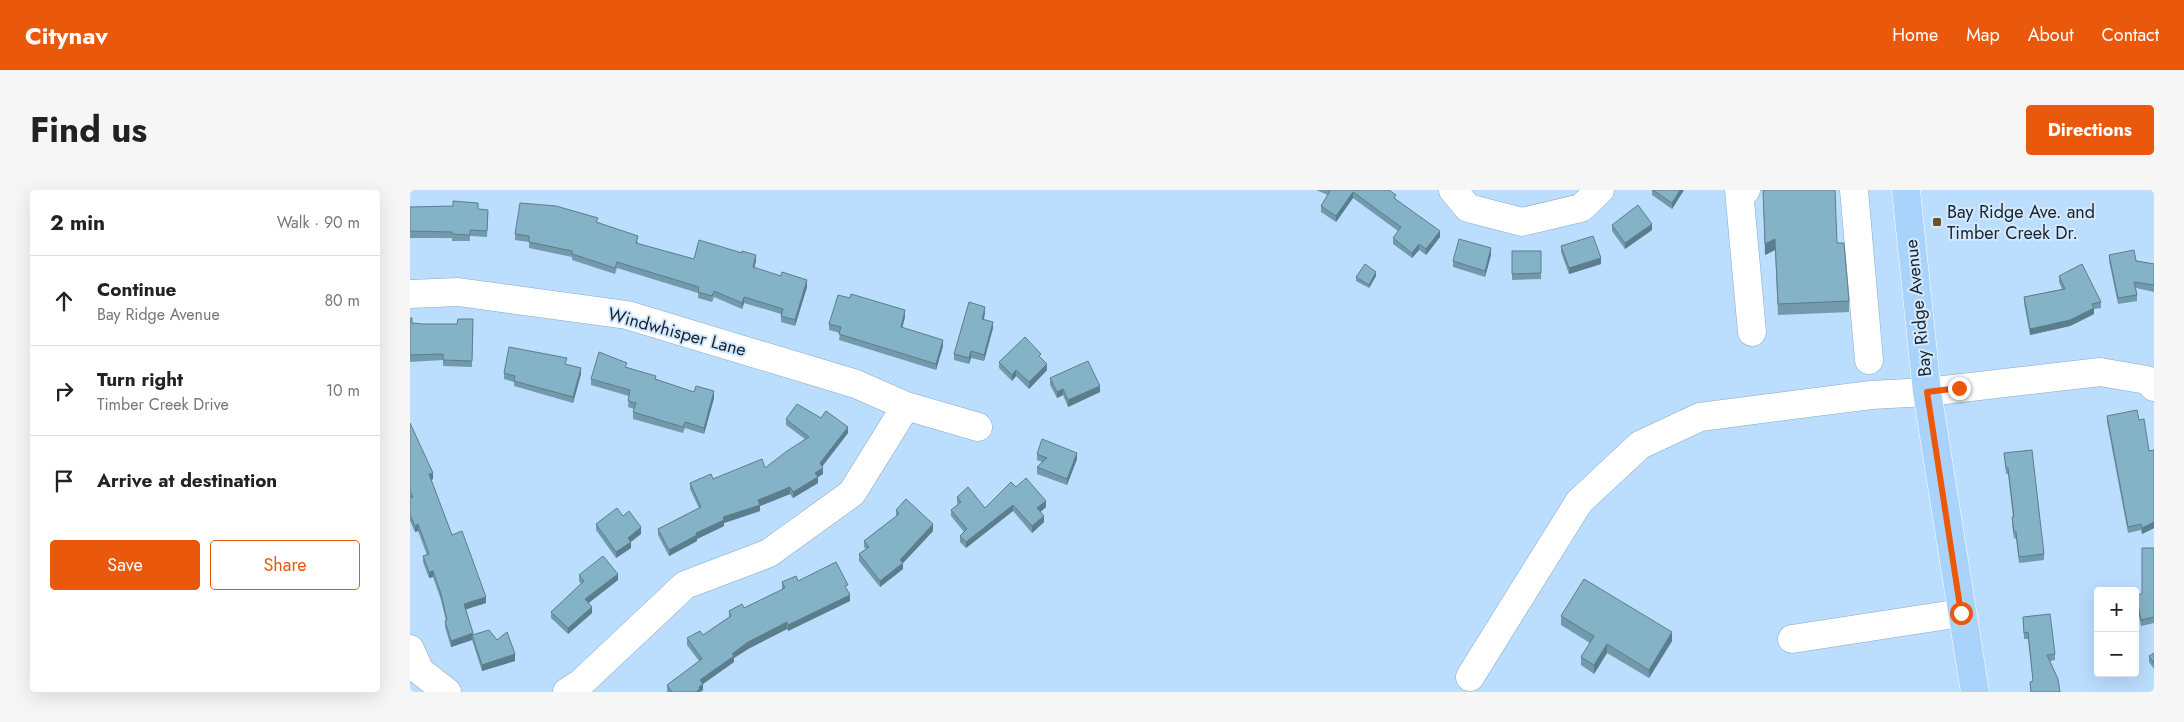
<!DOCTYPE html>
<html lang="en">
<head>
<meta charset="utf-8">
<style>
	body { margin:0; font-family:Jost,sans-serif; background:#f6f6f6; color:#222 }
	.controls { position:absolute; right:15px; bottom:15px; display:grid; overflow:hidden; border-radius:5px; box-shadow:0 5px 20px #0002 }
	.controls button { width:45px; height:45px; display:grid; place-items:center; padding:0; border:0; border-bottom:1px solid #e0e0e0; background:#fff; color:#222; font:25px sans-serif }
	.stop { position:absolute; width:15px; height:15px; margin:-11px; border:4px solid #ea580c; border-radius:50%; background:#fff }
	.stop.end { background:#ea580c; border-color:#fff; box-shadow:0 1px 5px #0008 }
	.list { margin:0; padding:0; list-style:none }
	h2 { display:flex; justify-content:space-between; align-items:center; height:65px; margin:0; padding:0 20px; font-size:21px }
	h2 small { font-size:16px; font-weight:400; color:#767676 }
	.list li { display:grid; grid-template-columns:32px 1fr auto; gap:15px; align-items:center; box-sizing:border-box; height:90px; padding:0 20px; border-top:1px solid #e0e0e0 }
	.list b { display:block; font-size:19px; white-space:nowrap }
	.list p { margin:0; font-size:16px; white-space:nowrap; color:#767676 }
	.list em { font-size:16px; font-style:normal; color:#767676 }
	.actions { display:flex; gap:10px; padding:15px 20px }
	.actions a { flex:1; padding:11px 0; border:1px solid #ea580c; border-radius:5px; text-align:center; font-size:18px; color:#ea580c }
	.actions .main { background:#ea580c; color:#fff }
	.icon { flex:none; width:28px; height:28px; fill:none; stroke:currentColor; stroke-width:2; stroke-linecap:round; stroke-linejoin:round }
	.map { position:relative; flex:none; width:1744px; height:502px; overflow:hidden; border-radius:5px }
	header { display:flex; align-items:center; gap:30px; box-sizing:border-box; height:70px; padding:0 25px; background:#ea580c; color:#fff }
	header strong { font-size:24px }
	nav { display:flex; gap:28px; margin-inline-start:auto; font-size:18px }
	.intro { display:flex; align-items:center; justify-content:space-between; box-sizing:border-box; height:120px; padding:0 30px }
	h1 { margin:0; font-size:35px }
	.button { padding:12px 22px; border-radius:5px; background:#ea580c; color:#fff; font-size:18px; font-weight:700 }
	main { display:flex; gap:30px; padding:0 30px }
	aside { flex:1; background:#fff; border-radius:5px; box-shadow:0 5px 20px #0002 }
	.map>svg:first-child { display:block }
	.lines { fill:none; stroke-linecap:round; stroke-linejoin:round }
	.minor-casing { stroke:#89a9c8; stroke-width:29 }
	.major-casing { stroke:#fff; stroke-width:29 }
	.minor { stroke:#fff; stroke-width:28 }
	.major { stroke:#a9d3fa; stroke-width:28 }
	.wall { fill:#729aab }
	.shaded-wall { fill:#5c7d8b }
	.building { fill:#84b3c7; stroke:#5c7d8b }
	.route { stroke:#ea580c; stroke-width:6 }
	.poi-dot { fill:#724f28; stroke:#d4e9fd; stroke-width:2 }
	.labels { text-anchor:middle; stroke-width:4; stroke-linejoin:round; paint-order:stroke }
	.poi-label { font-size:18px; fill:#182531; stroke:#d4e9fd; text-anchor:start }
	.street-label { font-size:18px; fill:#182531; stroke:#d4e9fd }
</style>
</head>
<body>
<header>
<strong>Citynav</strong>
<nav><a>Home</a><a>Map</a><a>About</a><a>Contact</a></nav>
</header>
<div class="intro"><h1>Find us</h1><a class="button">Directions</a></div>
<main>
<aside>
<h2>2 min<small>Walk · 90 m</small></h2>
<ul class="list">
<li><svg class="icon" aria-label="ahead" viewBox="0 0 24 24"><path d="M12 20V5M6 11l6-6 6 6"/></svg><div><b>Continue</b><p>Bay Ridge Avenue</p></div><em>80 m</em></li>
<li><svg class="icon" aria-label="right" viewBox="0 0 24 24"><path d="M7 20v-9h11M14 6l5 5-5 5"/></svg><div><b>Turn right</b><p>Timber Creek Drive</p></div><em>10 m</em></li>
<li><svg class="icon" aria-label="arrive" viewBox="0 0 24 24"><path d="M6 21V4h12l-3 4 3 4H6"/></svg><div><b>Arrive at destination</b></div></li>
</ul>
<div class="actions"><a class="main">Save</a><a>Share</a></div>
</aside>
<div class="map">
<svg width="1744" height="502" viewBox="0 0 1744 502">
	<rect width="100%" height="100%" fill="#bbddfe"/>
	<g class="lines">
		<g class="minor-casing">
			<path id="minor" d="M 1043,0 L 1058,18 L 1112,32 L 1171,18 L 1190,0
				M 1336,0 L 1329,0 L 1342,142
				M 1444,0 L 1459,170
				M 0,104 L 48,102 L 217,125 L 446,194 L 496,216 L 568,237
				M 1382,449 L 1551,423
				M 0,459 L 10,481 L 37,502
				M 1060,487 L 1169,312 L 1230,255 L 1290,227 L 1461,205 L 1517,202 L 1690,182 L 1737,190 L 1744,197
				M 157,502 L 171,493 L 275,395 L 359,363 L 442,303 L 496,216"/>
		</g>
		<g class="major-casing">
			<path id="major" d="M 1496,0 L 1517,202 L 1565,502"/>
		</g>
		<use href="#minor" class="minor"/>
		<use href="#major" class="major"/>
	</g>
	<path class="wall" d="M 906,0 L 979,0 L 986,9 L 1030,47 L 1016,65 L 1009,60 L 1002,68 L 983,54 L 983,48 L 988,41 L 943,8 L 926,32 L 911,22 L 911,16 L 918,5 Z
		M 1242,0 L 1274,0 L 1262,19 L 1242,5 Z
		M 1353,0 L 1427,53 L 1439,111 L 1439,122 L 1368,125 L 1365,60 L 1355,65 Z
		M 0,17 L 78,20 L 77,47 L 60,46 L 60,51 L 42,51 L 42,48 L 0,48 Z
		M 188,32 L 228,52 L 228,54 L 284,69 L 346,71 L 344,78 L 397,97 L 385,136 L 371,132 L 371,124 L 334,113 L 332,119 L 304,107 L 302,112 L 288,108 L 288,103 L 207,78 L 205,84 L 162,70 L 162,67 L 119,58 L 119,52 L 105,50 L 105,44 Z
		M 1202,35 L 1242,40 L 1215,59 L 1202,41 Z
		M 1151,56 L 1191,74 L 1159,84 L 1151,62 Z
		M 1102,61 L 1131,61 L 1131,89 L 1102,90 Z
		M 1081,65 L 1075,87 L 1043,77 L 1043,71 Z
		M 1699,65 L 1744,74 L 1744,102 L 1726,98 L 1727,105 L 1727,111 L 1708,114 L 1699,71 Z
		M 966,86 L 959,98 L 946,91 L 946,87 Z
		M 1649,86 L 1691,112 L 1691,118 L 1684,119 L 1684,124 L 1660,136 L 1620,145 L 1614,113 L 1614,107 L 1652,99 L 1649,92 Z
		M 575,123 L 574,129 L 583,138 L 574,171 L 561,168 L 559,174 L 544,170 L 544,164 Z
		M 495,127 L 492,137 L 533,156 L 526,180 L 429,150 L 430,143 L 419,140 L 419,134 Z
		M 0,128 L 2,133 L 13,134 L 47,134 L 63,129 L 62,177 L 33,176 L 33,170 L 0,172 Z
		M 631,168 L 637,180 L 619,199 L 606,186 L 602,191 L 589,178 L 589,172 Z
		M 157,174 L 171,184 L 163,213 L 104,196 L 104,192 L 94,189 L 94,183 Z
		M 217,177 L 246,190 L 304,208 L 294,244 L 275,238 L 273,243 L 223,229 L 223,222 L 224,219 L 218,217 L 219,206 L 181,195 L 181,189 Z
		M 640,188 L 690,202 L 658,217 L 653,205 L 647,208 L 640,195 Z
		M 1697,226 L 1729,230 L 1739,261 L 1744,260 L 1744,338 L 1732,344 L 1731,340 L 1718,343 L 1697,232 Z
		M 411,228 L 438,243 L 412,277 L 413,284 L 408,287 L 408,293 L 383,308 L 380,304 L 350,316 L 350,321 L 314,333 L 314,336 L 287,349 L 287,351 L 259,366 L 248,345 L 248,339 L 289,318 L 280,299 L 280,293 L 355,278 L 395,249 L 376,235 L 376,229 Z
		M 0,233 L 23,289 L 21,290 L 42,345 L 76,413 L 56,419 L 63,445 L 105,471 L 72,481 L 62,450 L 41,457 L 35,437 L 35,431 L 36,431 L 31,410 L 23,387 L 19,388 L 13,372 L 13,366 L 17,365 L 8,341 L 5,342 L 0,331 Z
		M 1594,263 L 1634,364 L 1634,370 L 1609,373 L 1606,348 L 1604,349 L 1602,333 L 1602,327 L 1603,327 L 1598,284 L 1596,284 Z
		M 627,264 L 667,269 L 657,295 L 627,284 L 627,277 L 632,272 L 627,270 Z
		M 606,297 L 636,317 L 630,322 L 634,332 L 622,343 L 603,321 L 556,358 L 550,352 L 550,346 L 554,342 L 541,326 L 541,320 L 548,314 L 547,313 L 547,307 L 575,318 Z
		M 486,320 L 523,341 L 493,373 L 493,379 L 470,397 L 449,371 L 449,364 L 456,359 L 454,357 L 454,351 L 486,326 Z
		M 186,334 L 231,344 L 221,352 L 221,358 L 206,368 L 186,340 Z
		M 1744,358 L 1744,433 L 1731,436 L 1726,411 L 1726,405 L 1732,404 Z
		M 169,385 L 208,390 L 178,413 L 182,423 L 158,444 L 141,428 L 141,422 L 171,394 L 169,391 Z
		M 388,391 L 438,401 L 440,411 L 378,441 L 377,439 L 338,459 L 324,468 L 324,472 L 293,494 L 293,500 L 290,502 L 257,502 L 257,495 L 289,471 L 277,455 L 277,448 L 293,445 L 319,427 L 319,421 L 334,418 L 372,400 L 372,392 Z
		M 1151,426 L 1262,451 L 1239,488 L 1197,463 L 1184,484 L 1171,475 L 1171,467 L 1180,453 L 1151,435 Z
		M 1613,427 L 1645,464 L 1645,470 L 1640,471 L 1650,502 L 1621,502 L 1620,492 L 1623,491 L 1618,449 L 1614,449 Z
		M 1744,463 L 1744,479 L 1739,472 L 1739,466 Z"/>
	<path class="shaded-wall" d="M 1270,0 L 1274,0 L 1262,19 L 1262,13 Z
		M 943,2 L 943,8 L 926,32 L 926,26 Z
		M 1242,34 L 1242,40 L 1215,59 L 1215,53 Z
		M 1030,41 L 1030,47 L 1016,65 L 1016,59 Z
		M 1365,49 L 1365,60 L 1355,65 L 1355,54 Z
		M 1009,54 L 1009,60 L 1002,68 L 1002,63 Z
		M 1081,58 L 1081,65 L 1075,87 L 1075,81 Z
		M 346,65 L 346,71 L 343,83 L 343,77 Z
		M 1191,68 L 1191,74 L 1159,84 L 1159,78 Z
		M 966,82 L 966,86 L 959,98 L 959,95 Z
		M 397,90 L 397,97 L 385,136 L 385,130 Z
		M 334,107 L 334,113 L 332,119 L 332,113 Z
		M 575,117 L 575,123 L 572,135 L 572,129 Z
		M 1684,118 L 1684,124 L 1660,136 L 1620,145 L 1620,139 Z
		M 495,120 L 495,127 L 491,143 L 491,137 Z
		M 583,132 L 583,138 L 574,171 L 574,165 Z
		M 533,150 L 533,156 L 526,180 L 526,174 Z
		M 561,161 L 561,168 L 559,174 L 559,168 Z
		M 637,174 L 637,180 L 619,199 L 619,192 Z
		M 171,178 L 171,184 L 163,213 L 163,207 Z
		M 606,180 L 606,186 L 602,191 L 602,185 Z
		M 690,196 L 690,202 L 658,217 L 658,210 Z
		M 653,199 L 653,205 L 647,208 L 647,202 Z
		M 304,201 L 304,208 L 294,244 L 294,238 Z
		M 438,237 L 438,243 L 410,279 L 410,273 Z
		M 667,263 L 667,269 L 657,295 L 657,289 Z
		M 413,278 L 413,284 L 408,287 L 408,293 L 383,308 L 383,302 L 405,283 Z
		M 23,283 L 23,289 L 19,291 L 19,284 Z
		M 380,297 L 380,304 L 350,316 L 350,321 L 314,333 L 314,336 L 287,349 L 287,351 L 259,366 L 259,360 L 286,343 L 313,327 L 348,310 Z
		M 636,311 L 636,317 L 627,325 L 627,318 Z
		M 603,315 L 603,321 L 556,358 L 556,352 Z
		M 634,326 L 634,332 L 622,343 L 622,336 Z
		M 1744,332 L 1744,338 L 1732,344 L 1732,338 Z
		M 8,334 L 8,341 L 5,342 L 5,336 Z
		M 523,334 L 523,341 L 493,373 L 493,379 L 470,397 L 470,391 Z
		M 231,337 L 231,344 L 219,353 L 221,352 L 221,358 L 206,368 L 206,362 L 218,348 Z
		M 23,381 L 23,387 L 19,388 L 19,382 Z
		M 208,384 L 208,390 L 175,416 L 175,409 Z
		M 440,405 L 440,411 L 378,441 L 378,435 Z
		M 76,407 L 76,413 L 54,420 L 54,414 Z
		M 182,417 L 182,423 L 158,444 L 158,438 Z
		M 377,432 L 377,439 L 338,459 L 324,468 L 324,472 L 290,496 L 290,490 L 322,464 L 338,452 Z
		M 1262,442 L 1262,451 L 1239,488 L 1239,480 Z
		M 63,443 L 63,448 L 62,445 L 62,450 L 41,457 L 41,451 Z
		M 1197,454 L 1197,463 L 1184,484 L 1184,475 Z
		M 105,464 L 105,471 L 72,481 L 72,475 Z
		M 293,494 L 293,500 L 290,502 L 286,502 L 289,497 Z"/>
	<path class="building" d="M 919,0 L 979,0 L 986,5 L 984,8 L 1030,41 L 1016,59 L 1009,54 L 1002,63 L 983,48 L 991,37 L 943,2 L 926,26 L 911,16 L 920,1 Z
		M 1243,0 L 1270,0 L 1262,13 Z
		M 1353,0 L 1425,0 L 1427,53 L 1434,53 L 1439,111 L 1368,114 L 1365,49 L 1355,54 Z
		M 43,11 L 68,13 L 68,19 L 78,20 L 77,41 L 60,40 L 60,45 L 42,44 L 42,42 L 0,41 L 0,17 L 43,16 Z
		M 110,13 L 146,16 L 188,28 L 186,32 L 228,46 L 226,53 L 284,69 L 289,50 L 332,63 L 332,61 L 346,65 L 343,77 L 371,86 L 372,82 L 397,90 L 385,130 L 371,126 L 373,119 L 334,107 L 332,113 L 304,101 L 302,106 L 288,102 L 289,97 L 207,72 L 205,78 L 162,64 L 162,61 L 119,52 L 119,46 L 105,44 Z
		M 1228,15 L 1242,34 L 1215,53 L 1202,35 Z
		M 1183,46 L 1191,68 L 1159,78 L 1151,56 Z
		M 1049,49 L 1081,58 L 1075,81 L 1043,71 Z
		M 1724,60 L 1726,71 L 1744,74 L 1744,95 L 1724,92 L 1727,105 L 1708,108 L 1699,65 Z
		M 1102,61 L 1131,61 L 1131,83 L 1102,84 Z
		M 955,74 L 966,82 L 959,95 L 946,87 Z
		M 1672,74 L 1691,112 L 1682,114 L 1684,118 L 1660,130 L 1620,139 L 1614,107 L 1655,99 L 1649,86 Z
		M 441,104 L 495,120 L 491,137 L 533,150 L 526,174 L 429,144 L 431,137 L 419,134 L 428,105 L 440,108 Z
		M 559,112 L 575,117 L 572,129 L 583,132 L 574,165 L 561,161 L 559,168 L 544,164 Z
		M 0,128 L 2,128 L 2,133 L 13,134 L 47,134 L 48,129 L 63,129 L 62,171 L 33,170 L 33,164 L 0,165 Z
		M 615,147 L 631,164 L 629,166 L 637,174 L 619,192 L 606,180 L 602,185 L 589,172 Z
		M 99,157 L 157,168 L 155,174 L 171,178 L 163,207 L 104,191 L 105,186 L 94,183 Z
		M 189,162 L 217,173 L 215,177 L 246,186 L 245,189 L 284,202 L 286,196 L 304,201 L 294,238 L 275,232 L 273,237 L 223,222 L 226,213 L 218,211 L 220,200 L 181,189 Z
		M 678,171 L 690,196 L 658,210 L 653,199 L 647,202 L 640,188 Z
		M 387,214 L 411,228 L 416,221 L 438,237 L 410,273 L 413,278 L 405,283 L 408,287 L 383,302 L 380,297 L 348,310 L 350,315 L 313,327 L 314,330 L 286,343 L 287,345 L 259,360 L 248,339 L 291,317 L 280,293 L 301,284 L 303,289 L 352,269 L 355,278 L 377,261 L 399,247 L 376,229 Z
		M 1727,220 L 1729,230 L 1734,229 L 1739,261 L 1744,260 L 1744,332 L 1732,338 L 1731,334 L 1718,337 L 1697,226 Z
		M 0,233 L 23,283 L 19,284 L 42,345 L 52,341 L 76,407 L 54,414 L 63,443 L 41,451 L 35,431 L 37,430 L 31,404 L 23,381 L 19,382 L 13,366 L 19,364 L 8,334 L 5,336 L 0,325 L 0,308 L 3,307 L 0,301 Z
		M 632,249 L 667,263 L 657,289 L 627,277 L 637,268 L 627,264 Z
		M 1622,260 L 1634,364 L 1609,367 L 1606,342 L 1604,342 L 1602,327 L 1604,327 L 1598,278 L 1596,278 L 1594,263 Z
		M 616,288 L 636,311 L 627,318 L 634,326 L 622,336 L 603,315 L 556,352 L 550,346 L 557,339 L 541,320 L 551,312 L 547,307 L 558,297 L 575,318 L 601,292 L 606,297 Z
		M 496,309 L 523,334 L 490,370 L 493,373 L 470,391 L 449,364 L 459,357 L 454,351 L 489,324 L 486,320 Z
		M 207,318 L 213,326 L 219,321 L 231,337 L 218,348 L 221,352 L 206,362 L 186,334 Z
		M 1732,358 L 1744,358 L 1744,427 L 1731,430 L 1726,405 L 1732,404 Z
		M 193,366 L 208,384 L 175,409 L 182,417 L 158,438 L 141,422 L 174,391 L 169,385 Z
		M 426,372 L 438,395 L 435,396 L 440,405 L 378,435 L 377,432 L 338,452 L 322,464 L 324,466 L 290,490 L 293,494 L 289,497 L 290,499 L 286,502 L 262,502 L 257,495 L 292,469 L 277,448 L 290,441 L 293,445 L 321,426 L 319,421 L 332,414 L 334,418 L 375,398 L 372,392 L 386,386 L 388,391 Z
		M 1174,389 L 1262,442 L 1239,480 L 1197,454 L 1184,475 L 1171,467 L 1184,446 L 1151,426 Z
		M 1640,424 L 1645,464 L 1637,465 L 1648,489 L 1650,502 L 1621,502 L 1620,492 L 1623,491 L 1618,442 L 1614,443 L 1613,427 Z
		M 79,440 L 87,450 L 97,442 L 105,464 L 72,475 L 62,445 Z
		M 1744,463 L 1744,473 L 1739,466 Z"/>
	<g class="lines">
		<path class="route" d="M 1549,198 L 1517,202 L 1551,423"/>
	</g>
	<rect class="poi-dot" x="1522" y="27" width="10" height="10" rx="2.5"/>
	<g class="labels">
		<g class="poi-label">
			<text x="1537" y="28">Bay Ridge Ave. and<tspan x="1537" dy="21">Timber Creek Dr.</tspan></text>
		</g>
		<g class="street-label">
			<text transform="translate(1508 118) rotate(-96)" y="6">Bay Ridge Avenue</text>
			<text transform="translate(267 142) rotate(15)" y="6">Windwhisper Lane</text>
		</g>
	</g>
</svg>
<div class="controls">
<button>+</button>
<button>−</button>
</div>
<div class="stop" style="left:1551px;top:423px"></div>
<div class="stop end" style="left:1549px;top:198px"></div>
</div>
</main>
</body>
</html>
